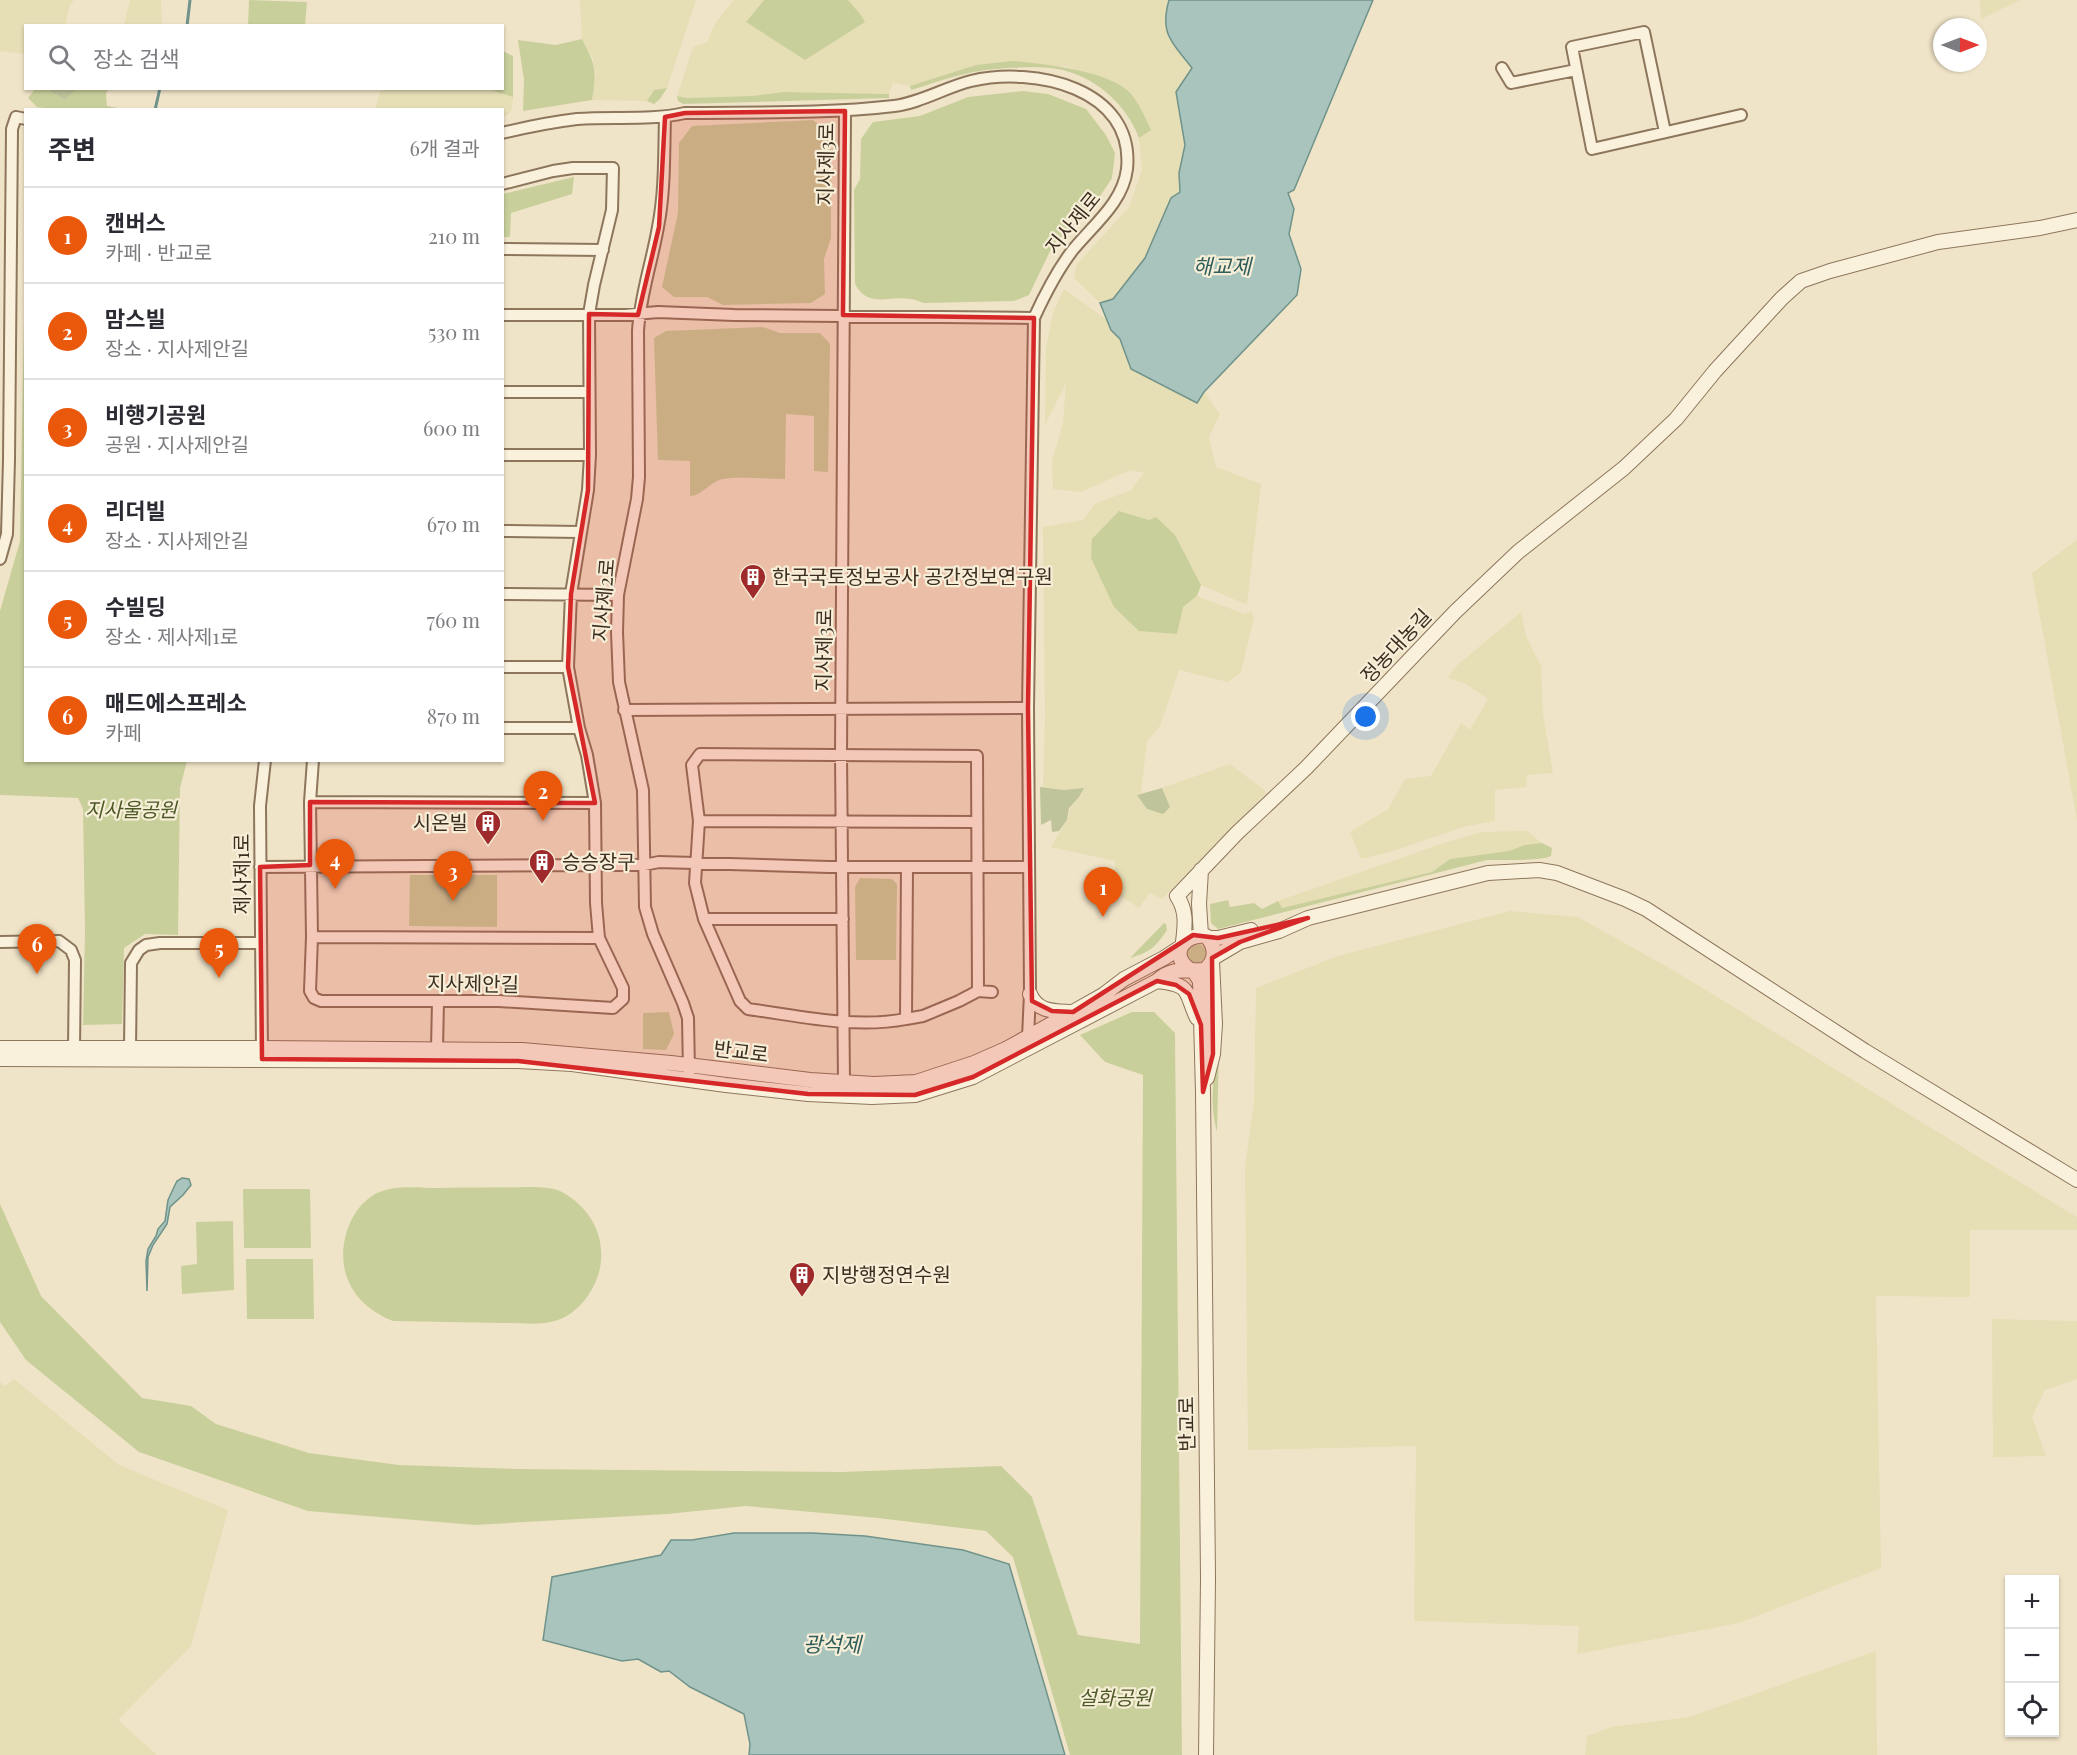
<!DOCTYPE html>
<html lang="ko">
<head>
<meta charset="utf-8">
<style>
	body { margin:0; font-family:"Playfair Display","Noto Sans KR",serif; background:#f7f7f7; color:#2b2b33 }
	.controls { position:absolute; right:18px; bottom:18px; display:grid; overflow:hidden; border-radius:0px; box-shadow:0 2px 4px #0004 }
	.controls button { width:54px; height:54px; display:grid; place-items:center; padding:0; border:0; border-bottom:2px solid #e1e1e2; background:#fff; color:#2b2b33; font:30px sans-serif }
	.compass { position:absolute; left:1933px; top:18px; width:54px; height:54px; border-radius:50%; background:#fff; box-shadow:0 2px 4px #0004; rotate:90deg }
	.you { position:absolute; left:1366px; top:717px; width:21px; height:21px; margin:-15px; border:4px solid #fff; border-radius:50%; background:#1a73e8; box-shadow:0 0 0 9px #1a73e833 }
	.badge { display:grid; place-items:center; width:39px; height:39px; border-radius:50%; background:#ea580c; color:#fff; font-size:20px; font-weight:700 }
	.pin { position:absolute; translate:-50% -50px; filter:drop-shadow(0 2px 3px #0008) }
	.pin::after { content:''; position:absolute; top:32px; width:21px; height:18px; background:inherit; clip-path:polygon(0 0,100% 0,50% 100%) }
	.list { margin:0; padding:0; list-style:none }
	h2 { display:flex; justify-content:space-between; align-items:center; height:78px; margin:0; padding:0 24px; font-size:26px }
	h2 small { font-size:20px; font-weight:400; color:#7c7c81 }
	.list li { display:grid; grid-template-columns:39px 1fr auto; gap:18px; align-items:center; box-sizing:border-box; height:96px; padding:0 24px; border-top:2px solid #e1e1e2 }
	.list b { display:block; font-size:22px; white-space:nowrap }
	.list p { margin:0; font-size:20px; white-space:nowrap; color:#7c7c81 }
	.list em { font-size:20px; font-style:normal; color:#7c7c81 }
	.icon { flex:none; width:33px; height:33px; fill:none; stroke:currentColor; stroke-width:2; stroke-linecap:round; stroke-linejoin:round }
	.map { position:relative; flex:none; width:2077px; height:1755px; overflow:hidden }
	.search { position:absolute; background:#fff; box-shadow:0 2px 4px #0004; left:24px; top:24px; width:480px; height:66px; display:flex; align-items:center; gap:15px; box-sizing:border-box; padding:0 21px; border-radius:0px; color:#7c7c81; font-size:22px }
	.panel { position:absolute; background:#fff; box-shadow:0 2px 4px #0004; left:24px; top:108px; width:480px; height:654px; border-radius:0px }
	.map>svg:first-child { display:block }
	.farmland { fill:#e6deb5 }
	.green { fill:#c9cf9b }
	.cemetery { fill:#bfc49a }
	.water { fill:#a9c4bc; stroke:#6f938a; stroke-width:1.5 }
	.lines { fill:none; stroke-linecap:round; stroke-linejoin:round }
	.stream { stroke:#6f938a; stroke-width:3 }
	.minor-casing { stroke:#8d765c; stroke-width:14 }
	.tertiary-casing { stroke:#8d765c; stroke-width:16 }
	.minor { stroke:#faf1dc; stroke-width:10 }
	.tertiary { stroke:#faf1dc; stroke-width:14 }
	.marked { fill:#d62828; fill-opacity:0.2; stroke:#d62828; stroke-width:4.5; stroke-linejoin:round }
	.labels { text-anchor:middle; stroke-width:4.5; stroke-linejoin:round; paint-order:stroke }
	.street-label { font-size:20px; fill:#3d2e20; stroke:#f7eed8 }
	.poi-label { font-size:20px; fill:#3d2e20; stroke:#f7eed8; text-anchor:start }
	.park-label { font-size:20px; font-style:italic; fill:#4d5a26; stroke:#f7eed8 }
	.water-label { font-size:21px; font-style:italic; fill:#2f5d5a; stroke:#f7eed8 }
</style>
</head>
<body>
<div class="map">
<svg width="2077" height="1755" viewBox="0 0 2077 1755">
	<rect width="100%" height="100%" fill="#f0e4c8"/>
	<path class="farmland" d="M 0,0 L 74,0 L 70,5 L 65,25 L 26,26 L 25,54 L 0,51 Z
		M 130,0 L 161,0 L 162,25 L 124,25 Z
		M 580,0 L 696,0 L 667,88 L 654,90 L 647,101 L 592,100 L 596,74 L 592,57 L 582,39 Z
		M 734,0 L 764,0 L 746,22 L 861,15 L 848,0 L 1169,0 L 1167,9 L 1168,37 L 1192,68 L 1176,92 L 1185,145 L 1179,173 L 1180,192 L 1171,198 L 1145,258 L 1113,299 L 1100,303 L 1074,278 L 1077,264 L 1129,207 L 1142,170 L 1139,138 L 1151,130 L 1127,90 L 1107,79 L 1065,66 L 976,65 L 910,86 L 893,83 L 889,94 L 783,92 L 752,96 L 687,98 L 677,96 L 693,47 L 707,42 L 716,22 Z
		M 1980,0 L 2020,0 L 1981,19 Z
		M 461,88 L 464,90 L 466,89 L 487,89 L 513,97 L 512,109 L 508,115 L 503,116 L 502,110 L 375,110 L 381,89 Z
		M 1064,289 L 1107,320 L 1111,330 L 1120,339 L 1131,369 L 1198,402 L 1204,392 L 1220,414 L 1209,437 L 1216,467 L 1261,484 L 1247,605 L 1201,585 L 1175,535 L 1149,520 L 1119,511 L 1183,607 L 1197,596 L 1245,614 L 1251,611 L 1254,617 L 1241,672 L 1228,682 L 1179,670 L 1160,726 L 1147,742 L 1141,793 L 1137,794 L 1170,807 L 1162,788 L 1230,764 L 1267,792 L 1162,899 L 1150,893 L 1139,908 L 1114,892 L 1115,861 L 1051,847 L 1067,820 L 1071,806 L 1079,797 L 1083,788 L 1064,790 L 1043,787 L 1045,717 L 1043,527 L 1083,520 L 1095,504 L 1131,490 L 1144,473 L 1130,470 L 1081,492 L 1053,489 L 1052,460 L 1063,424 L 1066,383 L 1045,425 L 1046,348 L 1054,310 Z
		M 2077,540 L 2077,820 L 2032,573 Z
		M 1521,612 L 1526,636 L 1541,666 L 1543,714 L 1553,773 L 1527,775 L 1526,787 L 1495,790 L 1495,821 L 1467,826 L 1390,852 L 1361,859 L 1350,832 L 1388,809 L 1405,779 L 1431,776 L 1461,723 L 1470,730 L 1488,699 L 1466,684 L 1448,678 L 1456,666 Z
		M 1527,831 L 1542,843 L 1525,845 L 1509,851 L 1450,859 L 1432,872 L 1282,908 L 1278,901 L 1441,844 L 1481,832 Z
		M 1510,911 L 1578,917 L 1678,973 L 2077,1217 L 2077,1379 L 2045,1390 L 2032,1417 L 2046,1456 L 1993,1457 L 1992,1319 L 2077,1321 L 2077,1230 L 1970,1230 L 1970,1297 L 1876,1296 L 1881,1568 L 1739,1623 L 1577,1654 L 1579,1626 L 1414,1621 L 1416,1446 L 1248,1450 L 1245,1167 L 1254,1101 L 1256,988 L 1338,956 Z
		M 14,1379 L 119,1465 L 228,1510 L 191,1646 L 118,1720 L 157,1755 L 0,1755 L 0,1382 L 5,1386 Z
		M 1876,1651 L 1877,1755 L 1585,1755 L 1587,1736 L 1611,1727 L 1689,1717 Z"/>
	<path class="green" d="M 249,0 L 307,2 L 305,25 L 248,25 Z
		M 764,0 L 848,0 L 861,15 L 865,22 L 805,60 L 746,22 Z
		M 582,39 C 596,66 597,70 592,100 L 523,111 L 524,80 L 518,40 L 556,45 Z
		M 503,51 L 513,56 L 513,97 L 487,89 L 502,88 Z
		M 1013,61 C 1044,64 1103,70 1127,90 C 1138,100 1145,117 1151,130 L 1139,138 C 1126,103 1094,76 1058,69 C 1039,65 989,68 969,73 C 950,77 931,84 911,90 L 910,86 L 976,65 Z
		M 667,88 L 660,99 L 654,104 L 647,101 L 654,90 Z
		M 35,89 L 47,89 L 65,100 L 75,89 L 109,89 L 106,93 L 107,106 L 123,109 L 53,109 L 37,107 L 28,98 Z
		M 1023,91 L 1048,94 L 1086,109 L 1106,135 L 1115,153 L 1112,178 L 1093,207 L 1053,245 L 1029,295 L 1014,301 L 924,303 C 920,302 915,299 910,299 C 889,295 868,309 855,284 L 854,190 L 860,179 L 861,139 L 873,122 L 920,116 L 968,97 Z
		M 783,92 L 889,94 L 889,98 L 683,104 L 678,101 L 677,96 L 687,98 L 752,96 Z
		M 813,120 L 826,131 L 831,139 L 831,238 L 824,259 L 825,294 L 811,303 L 723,305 L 707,297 L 674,297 L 662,287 L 678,213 L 679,143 L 692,126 Z
		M 574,177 L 572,194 L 511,213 L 510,237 L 503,237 L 503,194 Z
		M 25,268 L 26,760 L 187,761 L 180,788 L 178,935 L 145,934 L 124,948 L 122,1024 L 83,1025 L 85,932 L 83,809 L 78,798 L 0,795 L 0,611 L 20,541 Z
		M 763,327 L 780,333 L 820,333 L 830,344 L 828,472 L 814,471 L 814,416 L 786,414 L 785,479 C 768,479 738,476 723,479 C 709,482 702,496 690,496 L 690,461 L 658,460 L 654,338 L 666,331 Z
		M 1119,511 L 1149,520 L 1156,517 L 1175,535 L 1201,585 L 1197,596 L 1183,607 L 1177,634 L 1139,631 L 1114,607 L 1091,558 L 1092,539 Z
		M 1542,843 L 1552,848 L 1551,856 C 1543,861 1500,860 1487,860 L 1218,929 L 1211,923 L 1210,904 L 1228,900 L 1230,907 L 1254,903 L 1262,909 L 1278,901 L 1282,908 L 1432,872 L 1450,859 L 1509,851 L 1525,845 Z
		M 410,875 L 497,875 L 497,927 L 409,926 Z
		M 860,878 L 892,879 L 897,884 L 896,960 L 856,960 L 855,887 Z
		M 1164,923 L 1166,924 L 1167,930 C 1155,948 1150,952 1130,958 Z
		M1186 953a10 10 0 1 1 20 0a10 10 0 1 1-20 0Z
		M 669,1012 L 674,1034 L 666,1050 L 643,1049 L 643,1013 Z
		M 1132,1012 L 1154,1012 L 1175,1033 L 1182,1755 L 1070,1755 L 1013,1557 L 986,1531 L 878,1518 L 746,1506 L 667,1514 L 475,1525 L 308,1511 L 139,1452 L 26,1360 L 0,1322 L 0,1204 L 41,1296 L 142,1398 L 191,1406 L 216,1424 L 309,1453 L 399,1465 L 519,1469 L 842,1472 L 1001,1466 L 1032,1497 L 1078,1635 L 1140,1644 L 1143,1075 L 1105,1062 L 1080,1035 Z
		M 1219,1046 L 1217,1132 C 1209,1103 1213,1075 1219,1046 Z
		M 526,1187 C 538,1187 552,1187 562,1192 C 604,1215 614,1264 584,1301 C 578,1308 568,1317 558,1320 C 542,1326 521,1323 503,1323 C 467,1322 430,1322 393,1321 C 368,1311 349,1294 344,1266 C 340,1240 351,1208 375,1194 C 394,1184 418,1188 439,1188 C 468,1187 497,1188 526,1187 Z
		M 243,1189 L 310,1189 L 311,1248 L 244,1248 Z
		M 233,1221 L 234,1290 L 182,1294 L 181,1266 L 197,1264 L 196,1222 Z
		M 246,1259 L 313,1259 L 314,1319 L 247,1319 Z"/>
	<path class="cemetery" d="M 47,89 L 75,89 L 75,90 L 65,100 Z
		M 1040,787 L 1064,790 L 1084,788 L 1079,797 L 1069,808 L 1067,820 L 1059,831 L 1052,832 L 1051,820 L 1041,825 Z
		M 1162,788 L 1170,807 L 1163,814 L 1147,809 L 1137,795 Z"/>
	<path class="water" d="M 1169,0 L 1373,0 L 1294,190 L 1288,193 L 1294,209 L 1289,234 L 1301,269 L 1297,295 L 1204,392 L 1197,403 L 1131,369 L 1120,339 L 1111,330 L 1100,303 L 1113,299 L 1145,258 L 1171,198 L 1180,192 L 1179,173 L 1185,145 L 1176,92 L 1192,68 C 1173,43 1159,35 1169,0 Z
		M 182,1178 L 189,1179 L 191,1185 L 183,1195 L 170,1207 L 167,1224 L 153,1245 L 148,1257 L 147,1291 L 146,1261 L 148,1249 L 156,1236 L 158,1229 L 165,1221 L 168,1200 L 175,1185 L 177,1181 Z
		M 734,1533 L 812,1533 L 865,1536 L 963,1550 L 1009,1564 L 1065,1755 L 749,1755 L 750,1744 L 744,1714 L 690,1687 L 669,1671 L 661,1672 L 638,1659 L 622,1661 L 543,1640 L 552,1577 L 661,1555 L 671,1540 L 692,1540 Z"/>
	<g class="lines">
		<path class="stream" d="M 187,26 L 190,0
			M 155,110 L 160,88"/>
		<g class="minor-casing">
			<path id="minor" d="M 1502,68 L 1511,83 L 1576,70
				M 665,117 C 664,154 665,192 658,227 C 652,262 640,296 638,331 L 639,477 L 637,499 L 618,595 L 617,632 L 619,682 L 643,790 L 645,907 L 653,934 L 683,1003 L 688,1018 L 689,1073
				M 1665,132 L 1644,32 L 1572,47 L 1592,149 L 1741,115
				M 502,133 C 527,127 552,122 577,119 C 613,116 649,121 685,113 C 754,112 825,114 894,106 C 920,103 946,87 971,81 C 1034,66 1135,88 1127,169 C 1123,203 1092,226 1072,251 C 1056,272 1045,294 1034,318 L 1028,708 L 1030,994 L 1028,1037
				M 502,249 L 603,250
				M 502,315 L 625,315 L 658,312 L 734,315 L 1034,318
				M 502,392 L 588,392
				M 502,455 L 590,455
				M 502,531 L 580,532
				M 0,559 L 7,534 L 9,460 L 12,129 L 16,117 L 26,119
				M 502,594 L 618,595
				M 502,667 L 568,667
				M 624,710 L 1028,708
				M 502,728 L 579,728
				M 313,760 L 310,802 L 312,937 L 310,991 L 314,998 L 321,1001 L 499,1001 L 613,1008 L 623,999 L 623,988 L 599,938 L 596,903 L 595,803 L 587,755 L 579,728 L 568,667 L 571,594 L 588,490 L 590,455 L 589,314 L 594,285 L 612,210 L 613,168 L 573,168 L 553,171 L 502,184
				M 310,802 L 595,803
				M 699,821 L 977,822
				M 260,867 L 596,865 L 644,865 L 659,862 L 829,867 L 1028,867
				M 907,867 L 906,1019 C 854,1029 800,1016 748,1009 L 740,1001 L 704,919 L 695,883 L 699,821 L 692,765 L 700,754 L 977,756 L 978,991
				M 704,919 L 843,919
				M 312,937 L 599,938
				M 0,942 L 59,941 L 71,950 L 75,960 L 74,1049
				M 906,1019 L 923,1016 L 959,1001 L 978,991 L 992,992
				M 130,1049 L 131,963 L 139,950 L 146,945 L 160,943 L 260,943
				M 437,1049 L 438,1001
				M 262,1053 L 260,806 L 265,760
				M 844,1083 L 841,755 L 845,111"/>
		</g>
		<g class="tertiary-casing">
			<path id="tertiary" d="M 1201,870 L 1199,904 L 1201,935
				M 1208,938 L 1218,938 L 1251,930
				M 1183,942 C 1185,925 1187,911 1177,896 L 1237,833 L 1306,768 L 1455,612 L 1518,552 L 1624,468 L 1676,419 L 1715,371 L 1782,298 L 1801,281 L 1830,271 L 1938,242 L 2040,228 L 2077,220
				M 1213,958 L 1240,942 L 1279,931 L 1308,918 L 1488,873 L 1539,870 L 1557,873 L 1625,899 L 1646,909 L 1865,1051 L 2077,1180
				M 1193,970 L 1200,981 L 1203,1092 L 1208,1578 L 1206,1755
				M 1157,981 C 1193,985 1184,991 1197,1018
				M 1030,994 C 1037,1012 1054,1011 1071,1012
				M 0,1048 L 262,1048 L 522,1050 L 671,1063 L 810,1080 L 874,1084 L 916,1082 L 974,1063 L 1006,1049 L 1073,1012 L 1103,995 L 1124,979 L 1164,958 L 1181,947
				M 0,1059 L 518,1061 L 572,1064 L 726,1085 L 808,1094 L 872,1097 L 915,1095 L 973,1077 L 1157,981 C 1171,967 1186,971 1204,970 C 1217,961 1216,946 1206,936 C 1184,933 1169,954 1189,969
				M 1207,1078 L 1213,1054 L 1215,1024 L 1212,961"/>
		</g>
		<use href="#minor" class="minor"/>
		<use href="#tertiary" class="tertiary"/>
	</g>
	<path class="marked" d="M 845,111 L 843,315 L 1034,318 L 1028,708 L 1032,1001 L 1052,1011 L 1073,1012 L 1193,935 L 1218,938 L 1308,918 L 1240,942 L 1212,958 L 1213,1054 L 1203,1092 L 1201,1025 L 1189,994 L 1176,985 L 1157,981 L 973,1077 L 915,1095 L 808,1094 L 518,1061 L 262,1059 L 260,867 L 310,865 L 310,802 L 595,803 L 568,667 L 571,594 L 588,490 L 589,314 L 638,315 L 659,227 L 665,117 L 685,113 Z"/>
	<defs>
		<g id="building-pin" transform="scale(1.35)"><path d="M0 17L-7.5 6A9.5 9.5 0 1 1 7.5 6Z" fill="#9e2a2b" stroke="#f7eed8"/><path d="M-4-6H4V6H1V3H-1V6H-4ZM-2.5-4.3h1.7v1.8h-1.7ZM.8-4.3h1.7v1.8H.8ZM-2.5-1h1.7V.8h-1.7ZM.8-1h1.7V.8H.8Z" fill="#fff"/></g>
	</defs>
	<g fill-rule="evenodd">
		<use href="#building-pin" x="753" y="577"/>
		<use href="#building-pin" x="488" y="823"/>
		<use href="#building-pin" x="542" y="862"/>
		<use href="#building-pin" x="802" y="1275"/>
	</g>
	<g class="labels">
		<g class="street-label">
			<text transform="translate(826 164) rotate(-89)" y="7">지사제3로</text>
			<text transform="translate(1073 223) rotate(-51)" y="7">지사제로</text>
			<text transform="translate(604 600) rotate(-85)" y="7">지사제2로</text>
			<text transform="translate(1396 646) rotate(-47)" y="7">정농대농길</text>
			<text transform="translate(824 650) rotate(-89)" y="7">지사제3로</text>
			<text transform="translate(242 874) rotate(-90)" y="7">제사제1로</text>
			<text transform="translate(473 984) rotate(1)" y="7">지사제안길</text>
			<text transform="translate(741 1052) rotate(7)" y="7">반교로</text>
			<text transform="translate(1187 1424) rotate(-91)" y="7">반교로</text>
		</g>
		<g class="poi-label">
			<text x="772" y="584">한국국토정보공사 공간정보연구원</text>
			<text x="468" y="830" text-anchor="end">시온빌</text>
			<text x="562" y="869">승승장구</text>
			<text x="822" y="1282">지방행정연수원</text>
		</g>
		<g class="park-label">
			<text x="131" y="817">지사울공원</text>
			<text x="1115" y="1705">설화공원</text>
		</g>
		<g class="water-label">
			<text x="1222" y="274">해교제</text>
			<text x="832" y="1652">광석제</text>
		</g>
	</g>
</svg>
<div class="controls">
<button>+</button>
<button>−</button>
<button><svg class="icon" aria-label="locate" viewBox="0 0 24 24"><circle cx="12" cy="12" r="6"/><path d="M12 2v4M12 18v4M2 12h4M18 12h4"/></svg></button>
</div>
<svg class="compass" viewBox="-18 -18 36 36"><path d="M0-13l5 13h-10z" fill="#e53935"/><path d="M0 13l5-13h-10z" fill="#7c7c81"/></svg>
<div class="you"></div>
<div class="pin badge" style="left:1103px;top:917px">1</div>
<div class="pin badge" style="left:543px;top:821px">2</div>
<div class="pin badge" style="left:453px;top:901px">3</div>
<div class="pin badge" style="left:335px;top:889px">4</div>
<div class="pin badge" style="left:219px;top:978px">5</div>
<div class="pin badge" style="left:37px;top:974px">6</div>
<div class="search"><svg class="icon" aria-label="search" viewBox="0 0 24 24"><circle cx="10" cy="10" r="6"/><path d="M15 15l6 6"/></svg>장소 검색</div>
<section class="panel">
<h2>주변<small>6개 결과</small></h2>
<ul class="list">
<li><span class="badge">1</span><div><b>캔버스</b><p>카페 · 반교로</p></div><em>210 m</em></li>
<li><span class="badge">2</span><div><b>맘스빌</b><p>장소 · 지사제안길</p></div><em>530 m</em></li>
<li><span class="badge">3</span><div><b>비행기공원</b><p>공원 · 지사제안길</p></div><em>600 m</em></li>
<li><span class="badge">4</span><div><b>리더빌</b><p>장소 · 지사제안길</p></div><em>670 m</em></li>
<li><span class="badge">5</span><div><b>수빌딩</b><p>장소 · 제사제1로</p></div><em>760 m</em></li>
<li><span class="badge">6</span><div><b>매드에스프레소</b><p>카페</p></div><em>870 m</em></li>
</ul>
</section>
</div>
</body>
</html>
